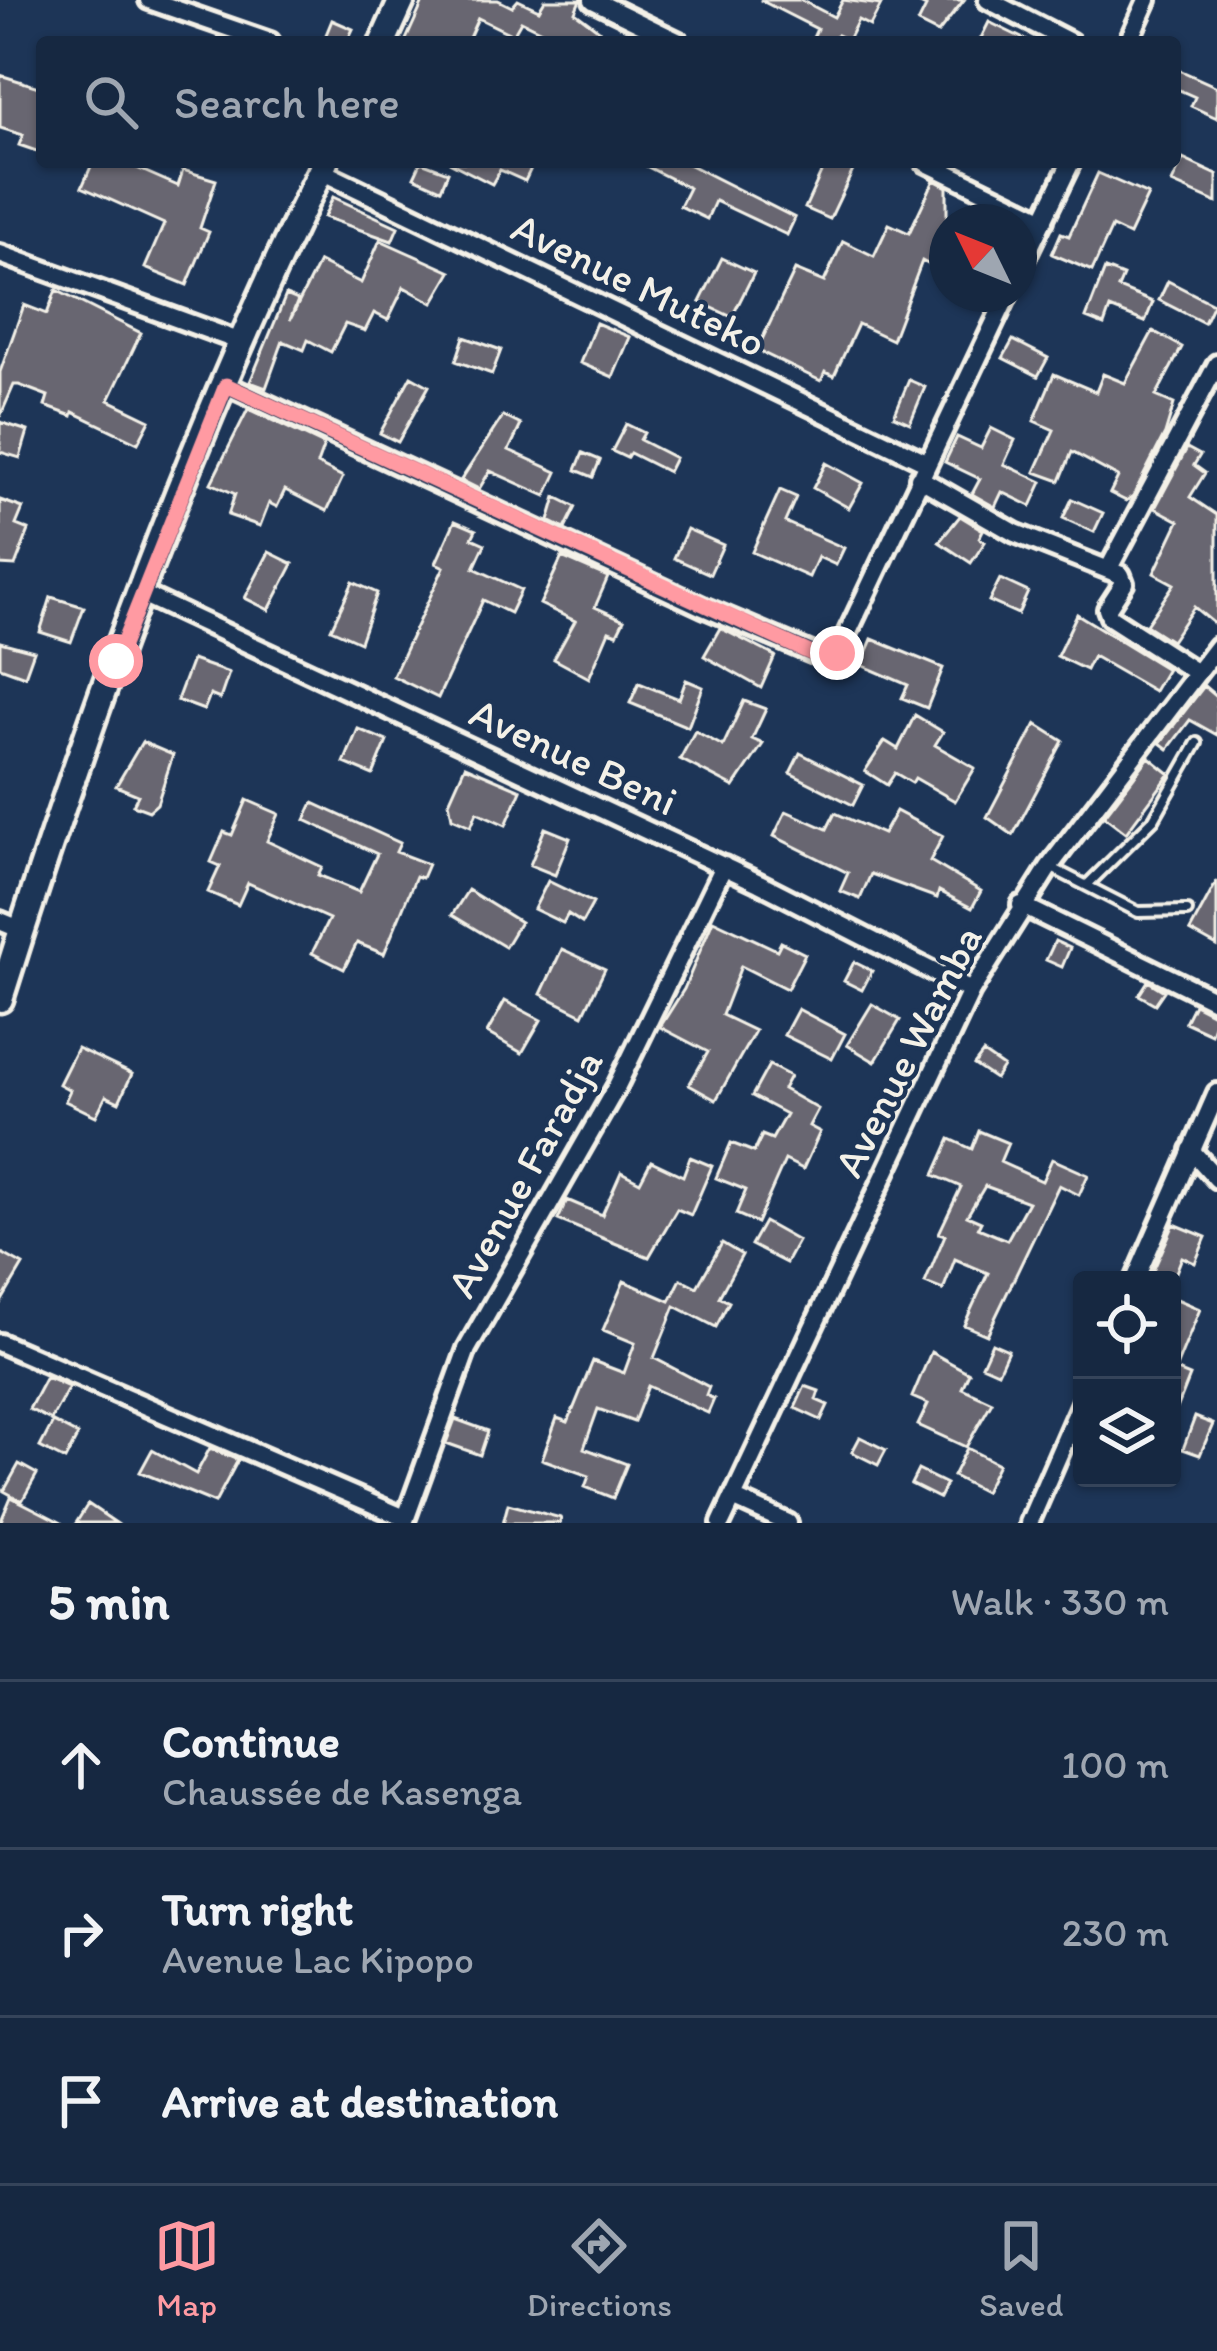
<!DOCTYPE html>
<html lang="en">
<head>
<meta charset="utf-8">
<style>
	body { margin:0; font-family:Itim,sans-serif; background:#1f3048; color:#f1f3f6 }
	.controls { position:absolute; right:36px; bottom:36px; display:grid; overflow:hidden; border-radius:12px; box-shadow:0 3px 9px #0004 }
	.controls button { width:108px; height:108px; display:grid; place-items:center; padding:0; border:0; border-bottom:3px solid #35445a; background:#162841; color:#f1f3f6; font:60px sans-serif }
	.compass { position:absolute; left:929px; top:204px; width:108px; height:108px; border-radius:50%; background:#162841; box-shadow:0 3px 9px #0004; rotate:313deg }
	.stop { position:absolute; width:36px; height:36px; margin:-27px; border:9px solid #ff9aa2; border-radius:50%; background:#fff }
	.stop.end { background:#ff9aa2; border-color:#fff; box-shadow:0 3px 12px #0008 }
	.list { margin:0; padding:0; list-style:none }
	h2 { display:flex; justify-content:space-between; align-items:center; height:156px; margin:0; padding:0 48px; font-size:51px }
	h2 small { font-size:39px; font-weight:400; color:#9ea6b1 }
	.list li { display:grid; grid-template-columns:78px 1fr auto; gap:36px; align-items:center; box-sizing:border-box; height:168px; padding:0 48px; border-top:3px solid #35445a }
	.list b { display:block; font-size:45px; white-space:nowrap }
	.list p { margin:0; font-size:39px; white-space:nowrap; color:#9ea6b1 }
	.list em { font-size:39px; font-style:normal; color:#9ea6b1 }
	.icon { flex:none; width:66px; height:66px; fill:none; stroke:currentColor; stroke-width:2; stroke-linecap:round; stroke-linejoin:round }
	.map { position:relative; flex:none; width:1217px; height:1523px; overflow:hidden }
	.search { position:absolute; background:#162841; box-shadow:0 3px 9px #0004; left:36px; right:36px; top:36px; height:132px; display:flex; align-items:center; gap:30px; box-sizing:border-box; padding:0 42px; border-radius:12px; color:#9ea6b1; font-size:45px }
	.sheet { height:660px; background:#162841 }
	nav { display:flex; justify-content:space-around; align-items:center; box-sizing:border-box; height:168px; border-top:3px solid #35445a; background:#162841; font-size:33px; color:#9ea6b1 }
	nav a { display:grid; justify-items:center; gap:6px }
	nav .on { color:#ff9aa2 }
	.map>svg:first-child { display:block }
	.building { fill:#676671; stroke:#f4f1e8; stroke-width:3; fill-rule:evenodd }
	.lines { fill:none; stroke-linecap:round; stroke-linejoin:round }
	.service-casing { stroke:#f4f1e8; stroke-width:16 }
	.minor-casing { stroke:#f4f1e8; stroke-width:26 }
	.secondary-casing { stroke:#f4f1e8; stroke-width:33 }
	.service { stroke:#1d3557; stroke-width:8 }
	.minor { stroke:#1d3557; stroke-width:16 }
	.secondary { stroke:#1d3557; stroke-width:24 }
	.route { stroke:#ff9aa2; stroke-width:15 }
	.labels { text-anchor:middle; stroke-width:9; stroke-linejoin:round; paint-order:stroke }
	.street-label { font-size:42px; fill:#f4f1e8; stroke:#1d3557 }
</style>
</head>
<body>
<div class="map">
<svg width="1217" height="1523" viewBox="0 0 1217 1523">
	<rect width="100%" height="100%" fill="#1d3557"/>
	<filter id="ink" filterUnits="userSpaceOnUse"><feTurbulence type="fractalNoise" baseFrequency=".00833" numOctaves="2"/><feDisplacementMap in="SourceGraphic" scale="24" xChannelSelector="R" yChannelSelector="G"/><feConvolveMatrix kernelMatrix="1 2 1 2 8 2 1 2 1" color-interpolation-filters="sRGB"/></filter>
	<g filter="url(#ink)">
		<path class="building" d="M 424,0 L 498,0 L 512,7 L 518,0 L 539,10 L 545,0 L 580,0 L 575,12 L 599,30 L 593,42 L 564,42 L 521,21 L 513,35 L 478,18 L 467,42 L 405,42 Z
			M 760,0 L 801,0 L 834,17 L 843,0 L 881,5 L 870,26 L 858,20 L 848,40 L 837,35 L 833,42 L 811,42 L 817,29 Z
			M 911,0 L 964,0 L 938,33 L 918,23 L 926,7 Z
			M 332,20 L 353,29 L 347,42 L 323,42 Z
			M 989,22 L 1030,42 L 979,42 Z
			M 1175,68 L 1217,87 L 1217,118 L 1191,106 L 1195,97 L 1175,88 Z
			M 0,75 L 42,88 L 42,153 L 19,145 L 23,135 L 0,128 Z
			M 1183,159 L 1217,175 L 1217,203 L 1172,183 Z
			M 93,162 L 123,162 L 178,186 L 183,170 L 216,180 L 200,228 L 209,232 L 187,285 L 145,268 L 164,224 L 82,187 Z
			M 421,162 L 448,172 L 441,189 L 414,177 Z
			M 449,162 L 534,162 L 525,181 L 500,170 L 492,184 Z
			M 638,162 L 684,162 L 795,218 L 787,235 L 715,201 L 707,219 L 680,206 L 689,188 Z
			M 826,162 L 857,162 L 830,219 L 805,208 Z
			M 1098,173 L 1148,195 L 1129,235 L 1112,227 L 1092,271 L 1052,254 L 1061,233 L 1069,236 Z
			M 934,180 L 947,187 L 947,274 L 922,261 L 892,340 L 858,324 L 834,376 L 825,372 L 821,381 L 757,350 L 795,270 L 824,282 L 843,241 L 874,256 L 889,224 L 909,233 Z
			M 333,197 L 398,227 L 392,241 L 324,217 Z
			M 380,240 L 451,272 L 433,303 L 404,287 L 388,320 L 374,313 L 365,331 L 345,324 L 331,352 L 308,340 L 304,350 L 283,341 L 266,388 L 250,382 L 286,295 L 298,300 L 290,320 L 319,262 L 361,283 Z
			M 722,258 L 754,273 L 732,317 L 700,302 Z
			M 1105,269 L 1123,276 L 1118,288 L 1153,302 L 1145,322 L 1110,308 L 1104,325 L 1086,318 Z
			M 1168,281 L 1213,304 L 1204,323 L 1159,300 Z
			M 56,290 L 141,333 L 109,400 L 150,420 L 138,443 L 73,412 L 72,416 L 45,406 L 48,396 L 19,385 L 14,385 L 0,417 L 0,372 L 24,305 L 47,314 Z
			M 596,323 L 630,337 L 613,377 L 580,363 Z
			M 1153,331 L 1182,347 L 1156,396 L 1174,404 L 1165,434 L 1133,496 L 1126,501 L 1110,493 L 1118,477 L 1072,452 L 1060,481 L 1035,472 L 1054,430 L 1034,421 L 1054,374 L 1096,392 L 1103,374 L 1125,383 Z
			M 464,337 L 501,350 L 492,374 L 456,361 Z
			M 1013,340 L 1048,358 L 1038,376 L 1003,358 Z
			M 411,376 L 429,386 L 398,442 L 380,433 Z
			M 909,380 L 925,387 L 910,423 L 894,416 Z
			M 248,409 L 324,445 L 317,464 L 343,477 L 327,511 L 285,490 L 277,507 L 269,503 L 260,526 L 228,515 L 235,494 L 211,483 Z
			M 503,416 L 521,425 L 509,450 L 557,472 L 546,496 L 490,471 L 479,489 L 461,480 Z
			M 0,422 L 28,431 L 20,458 L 0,452 Z
			M 626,424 L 644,433 L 640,440 L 675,458 L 668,472 L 630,453 L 627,458 L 612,451 Z
			M 991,428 L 1015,440 L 1004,464 L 1042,482 L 1031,506 L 1002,492 L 995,507 L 972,494 L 980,479 L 945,462 L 957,437 L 981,448 Z
			M 1187,448 L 1200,455 L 1194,465 L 1205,473 L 1190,497 L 1217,515 L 1217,626 L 1194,607 L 1171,641 L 1146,625 L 1174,584 L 1154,573 L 1179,521 L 1155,508 Z
			M 583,453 L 600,460 L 593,477 L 576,470 Z
			M 826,463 L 863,483 L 849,508 L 813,488 Z
			M 780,490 L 796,497 L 785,522 L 844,548 L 836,565 L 818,557 L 809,577 L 752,552 Z
			M 556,497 L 576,507 L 565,529 L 549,521 Z
			M 1072,499 L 1103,513 L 1094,532 L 1063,518 Z
			M 0,500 L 23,508 L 16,525 L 29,530 L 15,566 L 0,565 Z
			M 960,516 L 983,530 L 979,538 L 985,542 L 971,563 L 939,542 Z
			M 455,521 L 476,530 L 472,538 L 485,544 L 474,568 L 521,590 L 510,613 L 483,600 L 438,698 L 393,676 L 444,567 L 436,563 Z
			M 687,529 L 723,545 L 710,574 L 674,558 Z
			M 269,552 L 293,564 L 269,610 L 245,598 Z
			M 562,557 L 608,577 L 595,607 L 624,620 L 617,634 L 609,631 L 589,678 L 554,659 L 575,621 L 540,604 Z
			M 1000,579 L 1028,592 L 1018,614 L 989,601 Z
			M 353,582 L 377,593 L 360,642 L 331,629 Z
			M 51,597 L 84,607 L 71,642 L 40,632 Z
			M 1077,614 L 1167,669 L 1154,691 L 1093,656 L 1086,670 L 1057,656 Z
			M 720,628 L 775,656 L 761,688 L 704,656 Z
			M 872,639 L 943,668 L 927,708 L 902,698 L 908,685 L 861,665 Z
			M 0,642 L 34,651 L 25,676 L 0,667 Z
			M 192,660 L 229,673 L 220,699 L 210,695 L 204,710 L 177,700 Z
			M 686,680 L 703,687 L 688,727 L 630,703 L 639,683 L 679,699 Z
			M 1204,686 L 1217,697 L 1217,735 L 1190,720 L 1168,749 L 1160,743 Z
			M 744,701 L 766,709 L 752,739 L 763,744 L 734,787 L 680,759 L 695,731 L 723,746 Z
			M 915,715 L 943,732 L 935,745 L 975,768 L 955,801 L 915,778 L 912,783 L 895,773 L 887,785 L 865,771 L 885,741 L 898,749 Z
			M 1036,724 L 1063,741 L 1013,835 L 987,817 Z
			M 358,729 L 387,741 L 373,775 L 344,763 Z
			M 142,742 L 173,755 L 157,804 L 149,811 L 133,805 L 138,795 L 116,786 Z
			M 800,753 L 863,785 L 853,805 L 790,773 Z
			M 1149,757 L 1170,774 L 1126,833 L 1104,816 Z
			M 465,766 L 521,790 L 506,825 L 477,812 L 471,826 L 452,818 L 449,802 Z
			M 247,800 L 279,814 L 267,841 L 322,867 L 318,875 L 359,892 L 377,854 L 305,820 L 313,803 L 400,843 L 396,852 L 428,864 L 422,878 L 416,876 L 384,954 L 357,943 L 344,969 L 312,953 L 329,919 L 248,883 L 238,905 L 208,892 L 220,866 L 211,862 L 224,832 L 232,835 Z
			M 786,811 L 827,829 L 835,813 L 883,834 L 896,811 L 943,836 L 930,861 L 981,891 L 972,908 L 939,891 L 937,898 L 871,874 L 860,899 L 840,891 L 848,873 L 774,836 Z
			M 545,828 L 570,838 L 555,875 L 530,865 Z
			M 548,881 L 593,903 L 582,923 L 568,914 L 563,923 L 534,909 Z
			M 1217,881 L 1217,946 L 1190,931 Z
			M 468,890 L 520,922 L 505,947 L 452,915 Z
			M 713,920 L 777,950 L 781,942 L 805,954 L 787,989 L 741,966 L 722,1015 L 755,1031 L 716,1100 L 689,1085 L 708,1052 L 660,1027 L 684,989 Z
			M 1055,941 L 1070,948 L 1062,967 L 1046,960 Z
			M 562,949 L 605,969 L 583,1015 L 541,994 Z
			M 854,962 L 872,971 L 862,990 L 844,981 Z
			M 1148,981 L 1164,991 L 1155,1004 L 1139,995 Z
			M 505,1001 L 541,1020 L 522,1053 L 487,1033 Z
			M 872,1004 L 900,1020 L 875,1062 L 847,1045 Z
			M 1194,1004 L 1217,1016 L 1211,1034 L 1185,1022 Z
			M 798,1009 L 845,1034 L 832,1059 L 784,1035 Z
			M 77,1048 L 132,1074 L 119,1102 L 106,1096 L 96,1116 L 65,1101 L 70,1090 L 59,1084 Z
			M 983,1053 L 1003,1067 L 995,1079 L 974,1065 Z
			M 769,1065 L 790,1076 L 783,1089 L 818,1109 L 809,1126 L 820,1132 L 803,1169 L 785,1160 L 757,1223 L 736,1214 L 746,1190 L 716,1178 L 731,1143 L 754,1152 L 762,1135 L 772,1139 L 786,1114 L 752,1096 Z
			M 979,1131 L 1008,1143 L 1000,1162 L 1042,1181 L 1052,1159 L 1088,1175 L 1079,1195 L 1059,1185 L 987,1335 L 964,1325 L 988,1273 L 955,1259 L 943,1290 L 925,1283 L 945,1235 L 939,1233 L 961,1187 L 934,1175 L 950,1139 L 972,1149 ZM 985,1186 L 1028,1202 L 1007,1240 L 978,1228 L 981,1222 L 967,1216 Z
			M 690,1157 L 712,1166 L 691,1215 L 677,1209 L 649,1257 L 558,1220 L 567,1200 L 602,1215 L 621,1172 L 640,1182 L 651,1161 L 683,1176 Z
			M 764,1222 L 798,1241 L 786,1263 L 751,1245 Z
			M 1174,1224 L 1206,1237 L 1195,1263 L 1182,1257 L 1173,1280 L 1149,1280 Z
			M 722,1243 L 742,1255 L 719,1297 L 729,1302 L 716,1327 L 675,1306 L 654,1358 L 709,1387 L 706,1395 L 714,1399 L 708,1413 L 648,1386 L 634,1422 L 598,1409 L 584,1448 L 627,1464 L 613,1498 L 585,1487 L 589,1476 L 542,1459 L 557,1418 L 568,1422 L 593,1361 L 624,1373 L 635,1343 L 603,1330 L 624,1281 L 670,1301 L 681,1279 L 697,1287 Z
			M 0,1252 L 23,1265 L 0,1304 Z
			M 1172,1297 L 1200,1309 L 1175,1370 L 1190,1376 L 1173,1419 Z
			M 992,1343 L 1008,1350 L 998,1372 L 982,1365 Z
			M 931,1352 L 969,1373 L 962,1388 L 992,1402 L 966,1447 L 918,1425 L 928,1404 L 912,1397 Z
			M 46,1377 L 69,1387 L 51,1420 L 29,1409 Z
			M 805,1386 L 819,1391 L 816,1400 L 828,1405 L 821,1420 L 795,1408 Z
			M 1195,1417 L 1213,1424 L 1200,1455 L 1183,1449 Z
			M 455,1419 L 488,1431 L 480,1455 L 446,1443 Z
			M 53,1422 L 78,1435 L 65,1460 L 40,1447 Z
			M 860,1437 L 886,1450 L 878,1465 L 852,1452 Z
			M 210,1448 L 238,1460 L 215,1503 L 140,1472 L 152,1450 L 196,1474 Z
			M 967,1448 L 998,1464 L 984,1492 L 953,1476 Z
			M 19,1464 L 37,1474 L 22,1501 L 4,1491 Z
			M 918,1470 L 946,1484 L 939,1498 L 911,1484 Z
			M 11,1497 L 62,1523 L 0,1523 Z
			M 88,1504 L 116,1523 L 76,1523 Z
			M 508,1504 L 561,1518 L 560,1523 L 503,1523 Z"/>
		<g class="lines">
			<g class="service-casing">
				<path id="service" d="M 1050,867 L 1138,912 L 1187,911
					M 1087,885 L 1154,819 L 1197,743"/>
			</g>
			<g class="minor-casing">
				<path id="minor" d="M 149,0 L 270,42
					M 593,0 L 679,42
					M 988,0 L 1070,42
					M 1128,42 L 1147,0
					M 925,162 L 1044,220
					M 321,171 L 926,462
					M 0,254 L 244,343
					M 1019,270 L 1071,162
					M 226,385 L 703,607 L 828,660 L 840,649 L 1008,294
					M 919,478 L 1015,533 L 1121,575 L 1124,583 L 1107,609 L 1110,617 L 1197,673
					M 1108,570 L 1217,364
					M 142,594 L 759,883 L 971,991
					M 1021,905 L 1217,1001
					M 0,921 L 22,930
					M 1191,1150 L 1217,1179
					M 1135,1280 L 1217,1093
					M 0,1343 L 405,1518
					M 733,1498 L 788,1523
					M 404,1523 L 467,1349 L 617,1086 L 724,866
					M 721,1523 L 971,991 L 1049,867 L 1217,647
					M 1029,1523 L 1082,1401"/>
			</g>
			<g class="secondary-casing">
				<path id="secondary" d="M 383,42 L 402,0
					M 0,999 C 89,715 193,429 325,162"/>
			</g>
			<use href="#service" class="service"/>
			<use href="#minor" class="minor"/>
			<use href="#secondary" class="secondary"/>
		</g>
	</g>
	<g class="lines" filter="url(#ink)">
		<path class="route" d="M 116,661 L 226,385 L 823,659 L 837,653"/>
	</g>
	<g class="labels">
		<g class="street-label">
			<text transform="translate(639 284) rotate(26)" y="15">Avenue Muteko</text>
			<text transform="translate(574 756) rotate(25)" y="15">Avenue Beni</text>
			<text transform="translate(907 1051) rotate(-63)" y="15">Avenue Wamba</text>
			<text transform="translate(524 1173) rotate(-61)" y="15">Avenue Faradja</text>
		</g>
	</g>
</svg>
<div class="controls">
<button><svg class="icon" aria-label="locate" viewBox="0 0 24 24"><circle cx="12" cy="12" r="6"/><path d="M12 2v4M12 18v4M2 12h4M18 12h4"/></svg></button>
<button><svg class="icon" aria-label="layers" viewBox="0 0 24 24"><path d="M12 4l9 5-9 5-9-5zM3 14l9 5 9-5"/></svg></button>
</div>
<svg class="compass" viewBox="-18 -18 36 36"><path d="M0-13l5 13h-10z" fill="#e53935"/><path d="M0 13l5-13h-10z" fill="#9ea6b1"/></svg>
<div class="stop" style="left:116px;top:661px"></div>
<div class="stop end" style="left:837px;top:653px"></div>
<div class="search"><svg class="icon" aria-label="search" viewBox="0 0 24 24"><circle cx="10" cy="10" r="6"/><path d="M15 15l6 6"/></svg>Search here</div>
</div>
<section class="sheet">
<h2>5 min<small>Walk · 330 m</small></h2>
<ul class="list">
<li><svg class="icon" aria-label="ahead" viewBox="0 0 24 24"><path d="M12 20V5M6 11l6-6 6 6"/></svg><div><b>Continue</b><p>Chaussée de Kasenga</p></div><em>100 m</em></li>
<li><svg class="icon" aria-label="right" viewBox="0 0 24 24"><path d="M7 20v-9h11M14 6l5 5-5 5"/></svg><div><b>Turn right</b><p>Avenue Lac Kipopo</p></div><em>230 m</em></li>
<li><svg class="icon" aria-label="arrive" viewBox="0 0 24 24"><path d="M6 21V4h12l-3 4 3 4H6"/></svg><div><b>Arrive at destination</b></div></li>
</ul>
</section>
<nav>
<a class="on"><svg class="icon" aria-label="map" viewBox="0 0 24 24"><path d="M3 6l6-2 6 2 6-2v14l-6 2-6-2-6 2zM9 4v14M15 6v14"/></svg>Map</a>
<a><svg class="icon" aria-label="directions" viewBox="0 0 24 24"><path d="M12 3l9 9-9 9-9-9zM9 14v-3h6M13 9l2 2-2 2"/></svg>Directions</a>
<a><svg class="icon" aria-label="saved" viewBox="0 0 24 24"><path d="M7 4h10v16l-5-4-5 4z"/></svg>Saved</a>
</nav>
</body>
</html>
